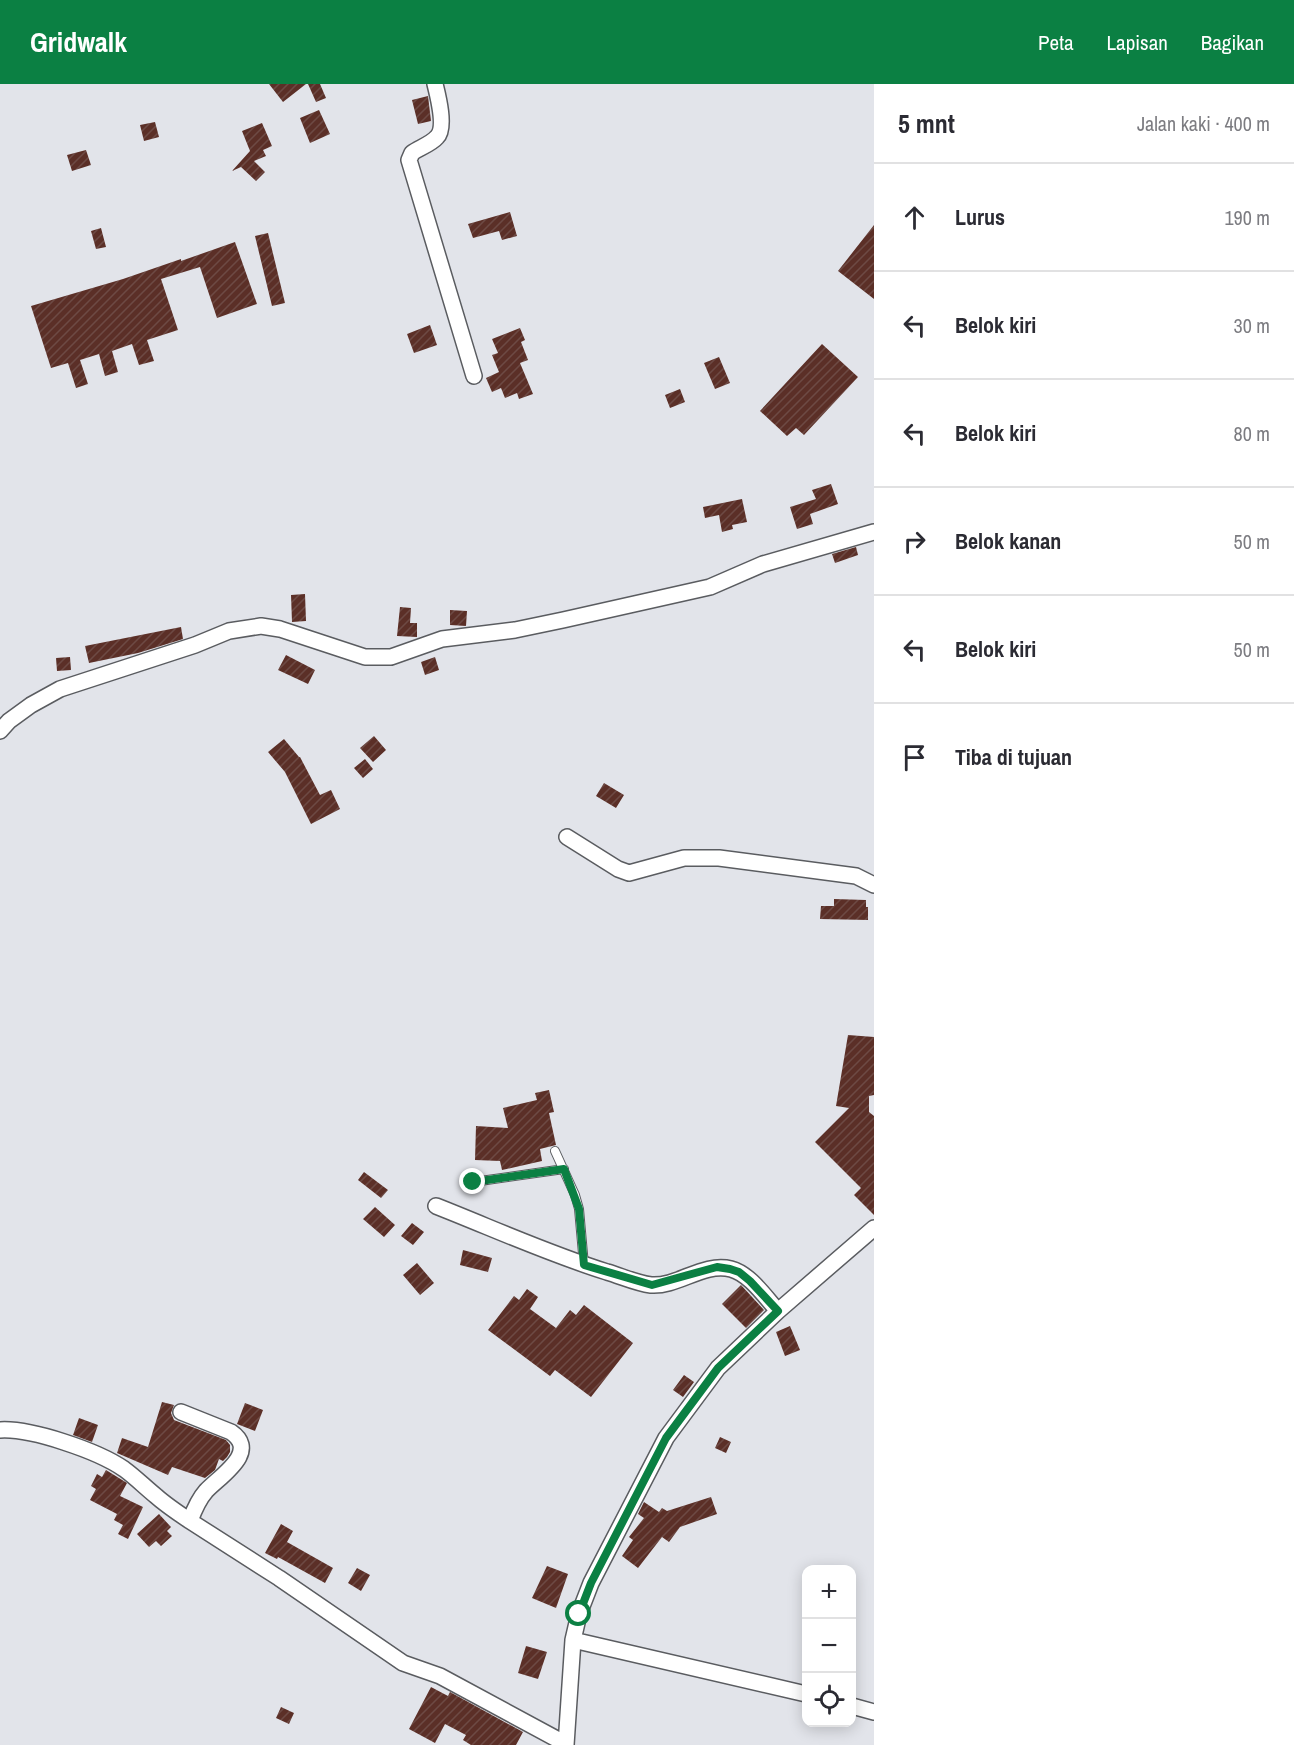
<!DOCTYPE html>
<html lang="id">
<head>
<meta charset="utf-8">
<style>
	body { margin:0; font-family:"Archivo Narrow",sans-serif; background:#f7f7f7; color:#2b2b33 }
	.controls { position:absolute; right:18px; bottom:18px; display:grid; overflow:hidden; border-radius:12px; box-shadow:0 3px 15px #0003 }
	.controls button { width:54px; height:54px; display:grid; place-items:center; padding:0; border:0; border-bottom:2px solid #e1e1e2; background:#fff; color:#2b2b33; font:30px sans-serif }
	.stop { position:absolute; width:18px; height:18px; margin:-14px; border:4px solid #0b8043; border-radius:50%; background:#fff }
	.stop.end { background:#0b8043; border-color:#fff; box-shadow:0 2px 6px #0008 }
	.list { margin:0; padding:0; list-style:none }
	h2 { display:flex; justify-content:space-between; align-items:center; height:78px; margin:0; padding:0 24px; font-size:26px }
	h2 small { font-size:20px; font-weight:400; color:#7c7c81 }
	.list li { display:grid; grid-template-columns:39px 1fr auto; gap:18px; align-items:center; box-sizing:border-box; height:108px; padding:0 24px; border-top:2px solid #e1e1e2 }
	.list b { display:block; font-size:22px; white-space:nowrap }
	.list em { font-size:20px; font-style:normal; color:#7c7c81 }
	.icon { flex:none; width:33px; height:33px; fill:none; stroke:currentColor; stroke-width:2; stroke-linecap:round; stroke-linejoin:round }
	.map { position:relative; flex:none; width:874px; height:1661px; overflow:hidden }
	header { display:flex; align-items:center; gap:36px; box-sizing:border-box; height:84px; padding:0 30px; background:#0b8043; color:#fff }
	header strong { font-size:28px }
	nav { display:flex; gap:33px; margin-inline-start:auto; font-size:21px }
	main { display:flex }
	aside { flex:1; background:#fff }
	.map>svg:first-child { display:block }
	.building { fill:url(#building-hatch) }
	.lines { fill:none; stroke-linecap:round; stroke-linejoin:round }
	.lane-casing { stroke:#5a5c60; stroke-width:10 }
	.street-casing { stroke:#5a5c60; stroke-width:18 }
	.lane { stroke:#fff; stroke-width:8 }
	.street { stroke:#fff; stroke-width:15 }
	.route { stroke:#0b8043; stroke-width:8 }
</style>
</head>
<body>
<header>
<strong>Gridwalk</strong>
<nav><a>Peta</a><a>Lapisan</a><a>Bagikan</a></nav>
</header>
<main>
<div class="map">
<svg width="874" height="1661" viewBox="0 0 874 1661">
	<defs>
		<pattern id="building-hatch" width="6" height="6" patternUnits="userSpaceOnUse" patternTransform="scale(1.5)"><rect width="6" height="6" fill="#5b2f27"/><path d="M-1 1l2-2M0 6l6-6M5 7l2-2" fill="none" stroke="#6d4a44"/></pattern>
	</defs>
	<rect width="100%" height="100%" fill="#e2e4ea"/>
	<path class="building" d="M 269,0 L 306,0 L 283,18 Z
		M 308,0 L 320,0 L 326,14 L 316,18 Z
		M 428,12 L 431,37 L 418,40 L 412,16 Z
		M 319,26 L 330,50 L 310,59 L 300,34 Z
		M 155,38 L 159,53 L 144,57 L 140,41 Z
		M 262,39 L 272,62 L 263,66 L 266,72 L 254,77 L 265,88 L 256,97 L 241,83 L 232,87 L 250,67 L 242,47 Z
		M 86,66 L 91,81 L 72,87 L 67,71 Z
		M 510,128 L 517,152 L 502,156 L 499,147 L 473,154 L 468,140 Z
		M 874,141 L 874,215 L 838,187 Z
		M 101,144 L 106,163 L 96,165 L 91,147 Z
		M 268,149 L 285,219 L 272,222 L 255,152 Z
		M 235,158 L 257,220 L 217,234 L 200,183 L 161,195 L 178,246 L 147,256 L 154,277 L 139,281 L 132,260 L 112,267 L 118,288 L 105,292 L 99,270 L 80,276 L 88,300 L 76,304 L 68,279 L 51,284 L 31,222 L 123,195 L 181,175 L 181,177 Z
		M 430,241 L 437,261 L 414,269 L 407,250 Z
		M 520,244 L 525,256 L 521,258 L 528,276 L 520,279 L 533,310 L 519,315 L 517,309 L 505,314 L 501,304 L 492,308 L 486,294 L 499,288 L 492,271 L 498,269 L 492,255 Z
		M 822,260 L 858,293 L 804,351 L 796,344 L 787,352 L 760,327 Z
		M 719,273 L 730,299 L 715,305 L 704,279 Z
		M 680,305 L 685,318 L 670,324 L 665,311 Z
		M 831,400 L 838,420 L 810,430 L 813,440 L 797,445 L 790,423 L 816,415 L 812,406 Z
		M 742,415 L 747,438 L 732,441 L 733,445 L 722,448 L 719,431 L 705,434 L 703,423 Z
		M 856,463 L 858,471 L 835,479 L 832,470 Z
		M 305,510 L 306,537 L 292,538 L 291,511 Z
		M 400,523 L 411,524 L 410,539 L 417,539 L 417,553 L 397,552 Z
		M 450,526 L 467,527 L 466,542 L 450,541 Z
		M 181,543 L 183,555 L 138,569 L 89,579 L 85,562 Z
		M 286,571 L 315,586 L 308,600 L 278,586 Z
		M 70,573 L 71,586 L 57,587 L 56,574 Z
		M 435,573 L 439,586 L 425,591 L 421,578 Z
		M 374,652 L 386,666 L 373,678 L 360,664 Z
		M 284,655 L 299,673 L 300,673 L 320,711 L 331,706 L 340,725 L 311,740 L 285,688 L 268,668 Z
		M 365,675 L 373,685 L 363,694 L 354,684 Z
		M 604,699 L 624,711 L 616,724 L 596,712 Z
		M 834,815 L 866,816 L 866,823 L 868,823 L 868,836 L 820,835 L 821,822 L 834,822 Z
		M 848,951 L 874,953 L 874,1011 L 869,1012 L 869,1028 L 874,1032 L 874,1131 L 854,1111 L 861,1104 L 815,1058 L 849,1024 L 836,1022 Z
		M 549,1006 L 554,1028 L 549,1029 L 556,1061 L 540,1065 L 542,1077 L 502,1086 L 500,1077 L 475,1076 L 476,1042 L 508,1044 L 503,1024 L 537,1016 L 535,1009 Z
		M 364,1088 L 388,1106 L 381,1114 L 358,1096 Z
		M 375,1123 L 395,1141 L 384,1153 L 363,1135 Z
		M 412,1139 L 424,1148 L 413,1161 L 401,1152 Z
		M 463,1166 L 492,1174 L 488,1188 L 460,1181 Z
		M 417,1179 L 434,1199 L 420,1211 L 403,1191 Z
		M 741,1201 L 764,1226 L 746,1244 L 722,1220 Z
		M 527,1205 L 538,1213 L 530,1225 L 556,1244 L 570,1226 L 576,1231 L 584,1221 L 633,1259 L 591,1313 L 555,1286 L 550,1292 L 488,1246 L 514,1212 L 519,1216 Z
		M 790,1242 L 800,1266 L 785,1272 L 776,1248 Z
		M 684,1291 L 694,1298 L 683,1313 L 673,1306 Z
		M 162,1318 L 174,1321 L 171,1329 L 174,1336 L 226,1356 L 230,1361 L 230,1368 L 227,1373 L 223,1377 L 219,1375 L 215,1386 L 205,1394 L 172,1383 L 168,1391 L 117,1369 L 122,1354 L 148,1363 Z
		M 245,1319 L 263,1326 L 255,1347 L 237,1340 Z
		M 79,1334 L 98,1341 L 92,1358 L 73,1351 Z
		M 720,1353 L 731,1358 L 726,1369 L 715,1364 Z
		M 106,1386 L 127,1399 L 120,1412 L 143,1423 L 128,1455 L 118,1450 L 123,1441 L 114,1436 L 117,1430 L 90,1416 L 96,1405 L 91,1402 L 97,1390 L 102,1393 Z
		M 711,1413 L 717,1430 L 680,1443 L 669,1458 L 662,1453 L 638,1484 L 622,1472 L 633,1456 L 629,1453 L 644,1434 L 638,1430 L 644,1418 L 659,1428 L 662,1424 L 667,1427 Z
		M 159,1430 L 171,1443 L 167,1447 L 172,1452 L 161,1462 L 156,1457 L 149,1463 L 137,1450 Z
		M 281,1440 L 293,1447 L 287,1458 L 333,1484 L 325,1499 L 278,1473 L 277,1475 L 265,1469 Z
		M 547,1482 L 568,1490 L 556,1524 L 532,1514 Z
		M 357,1484 L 370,1491 L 361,1507 L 348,1499 Z
		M 526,1562 L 547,1568 L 538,1595 L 518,1589 Z
		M 431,1603 L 448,1612 L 450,1608 L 523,1648 L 516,1661 L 471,1661 L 463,1656 L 466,1651 L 445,1640 L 435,1659 L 409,1645 Z
		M 281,1623 L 294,1629 L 289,1640 L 276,1634 Z"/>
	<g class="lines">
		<g class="lane-casing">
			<path id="lane" d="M 555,1067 L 575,1111 L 579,1125 L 584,1181
				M 473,1098 L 564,1085"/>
		</g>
		<g class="street-casing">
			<path id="street" d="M 435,0 C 438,12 446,44 437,53 C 431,60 419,64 412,69 L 409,76 L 474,292
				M 0,647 L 9,637 L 31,621 L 60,605 L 195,561 L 229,547 L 261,542 L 280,545 L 365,573 L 391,573 L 442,555 L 515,546 L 563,536 L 710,503 L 763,480 L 874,448
				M 567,753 L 618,785 L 629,789 L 684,774 L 719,774 L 856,792 L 874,801
				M 436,1122 C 492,1144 549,1170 607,1188 C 621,1192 636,1199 651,1201 C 678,1203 703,1178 731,1185 C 750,1190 765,1213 778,1227
				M 181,1328 L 231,1348 C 260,1368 220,1392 206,1407 C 198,1416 194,1426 190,1437 L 279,1494 L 403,1579 L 440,1592 L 566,1660
				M 0,1346 C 31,1344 98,1367 124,1385 C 135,1393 145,1403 156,1412 C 166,1421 178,1429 190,1437
				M 573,1556 L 806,1610
				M 852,1622 L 874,1628
				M 566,1661 L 573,1556 L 579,1530 L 591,1499 L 666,1354 L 718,1284 L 778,1227 L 874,1144"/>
		</g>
		<use href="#lane" class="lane"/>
		<use href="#street" class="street"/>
	</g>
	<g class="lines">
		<path class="route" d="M 473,1098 L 564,1085 L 579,1125 L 584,1181 L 652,1201 L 717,1183 L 730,1185 L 739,1188 L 750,1197 L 778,1227 L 718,1284 L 666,1354 L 591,1499 L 579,1530"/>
	</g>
</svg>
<div class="controls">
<button>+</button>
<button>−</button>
<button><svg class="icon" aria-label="locate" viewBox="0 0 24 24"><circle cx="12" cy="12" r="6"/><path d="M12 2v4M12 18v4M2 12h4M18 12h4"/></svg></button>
</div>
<div class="stop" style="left:579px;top:1530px"></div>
<div class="stop end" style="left:473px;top:1098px"></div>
</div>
<aside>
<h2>5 mnt<small>Jalan kaki · 400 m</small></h2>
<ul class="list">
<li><svg class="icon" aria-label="ahead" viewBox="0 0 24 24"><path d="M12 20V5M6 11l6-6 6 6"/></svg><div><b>Lurus</b></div><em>190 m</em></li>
<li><svg class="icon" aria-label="left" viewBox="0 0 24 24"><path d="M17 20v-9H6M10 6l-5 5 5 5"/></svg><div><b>Belok kiri</b></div><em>30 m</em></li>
<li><svg class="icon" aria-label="left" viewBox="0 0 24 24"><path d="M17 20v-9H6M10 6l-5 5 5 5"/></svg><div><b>Belok kiri</b></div><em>80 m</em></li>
<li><svg class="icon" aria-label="right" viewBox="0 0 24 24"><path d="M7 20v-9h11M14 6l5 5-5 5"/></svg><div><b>Belok kanan</b></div><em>50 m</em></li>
<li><svg class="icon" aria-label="left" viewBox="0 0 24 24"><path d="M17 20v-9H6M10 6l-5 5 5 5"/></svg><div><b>Belok kiri</b></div><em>50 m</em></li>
<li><svg class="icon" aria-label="arrive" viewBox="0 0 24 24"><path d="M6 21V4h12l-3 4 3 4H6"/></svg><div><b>Tiba di tujuan</b></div></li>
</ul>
</aside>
</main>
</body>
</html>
